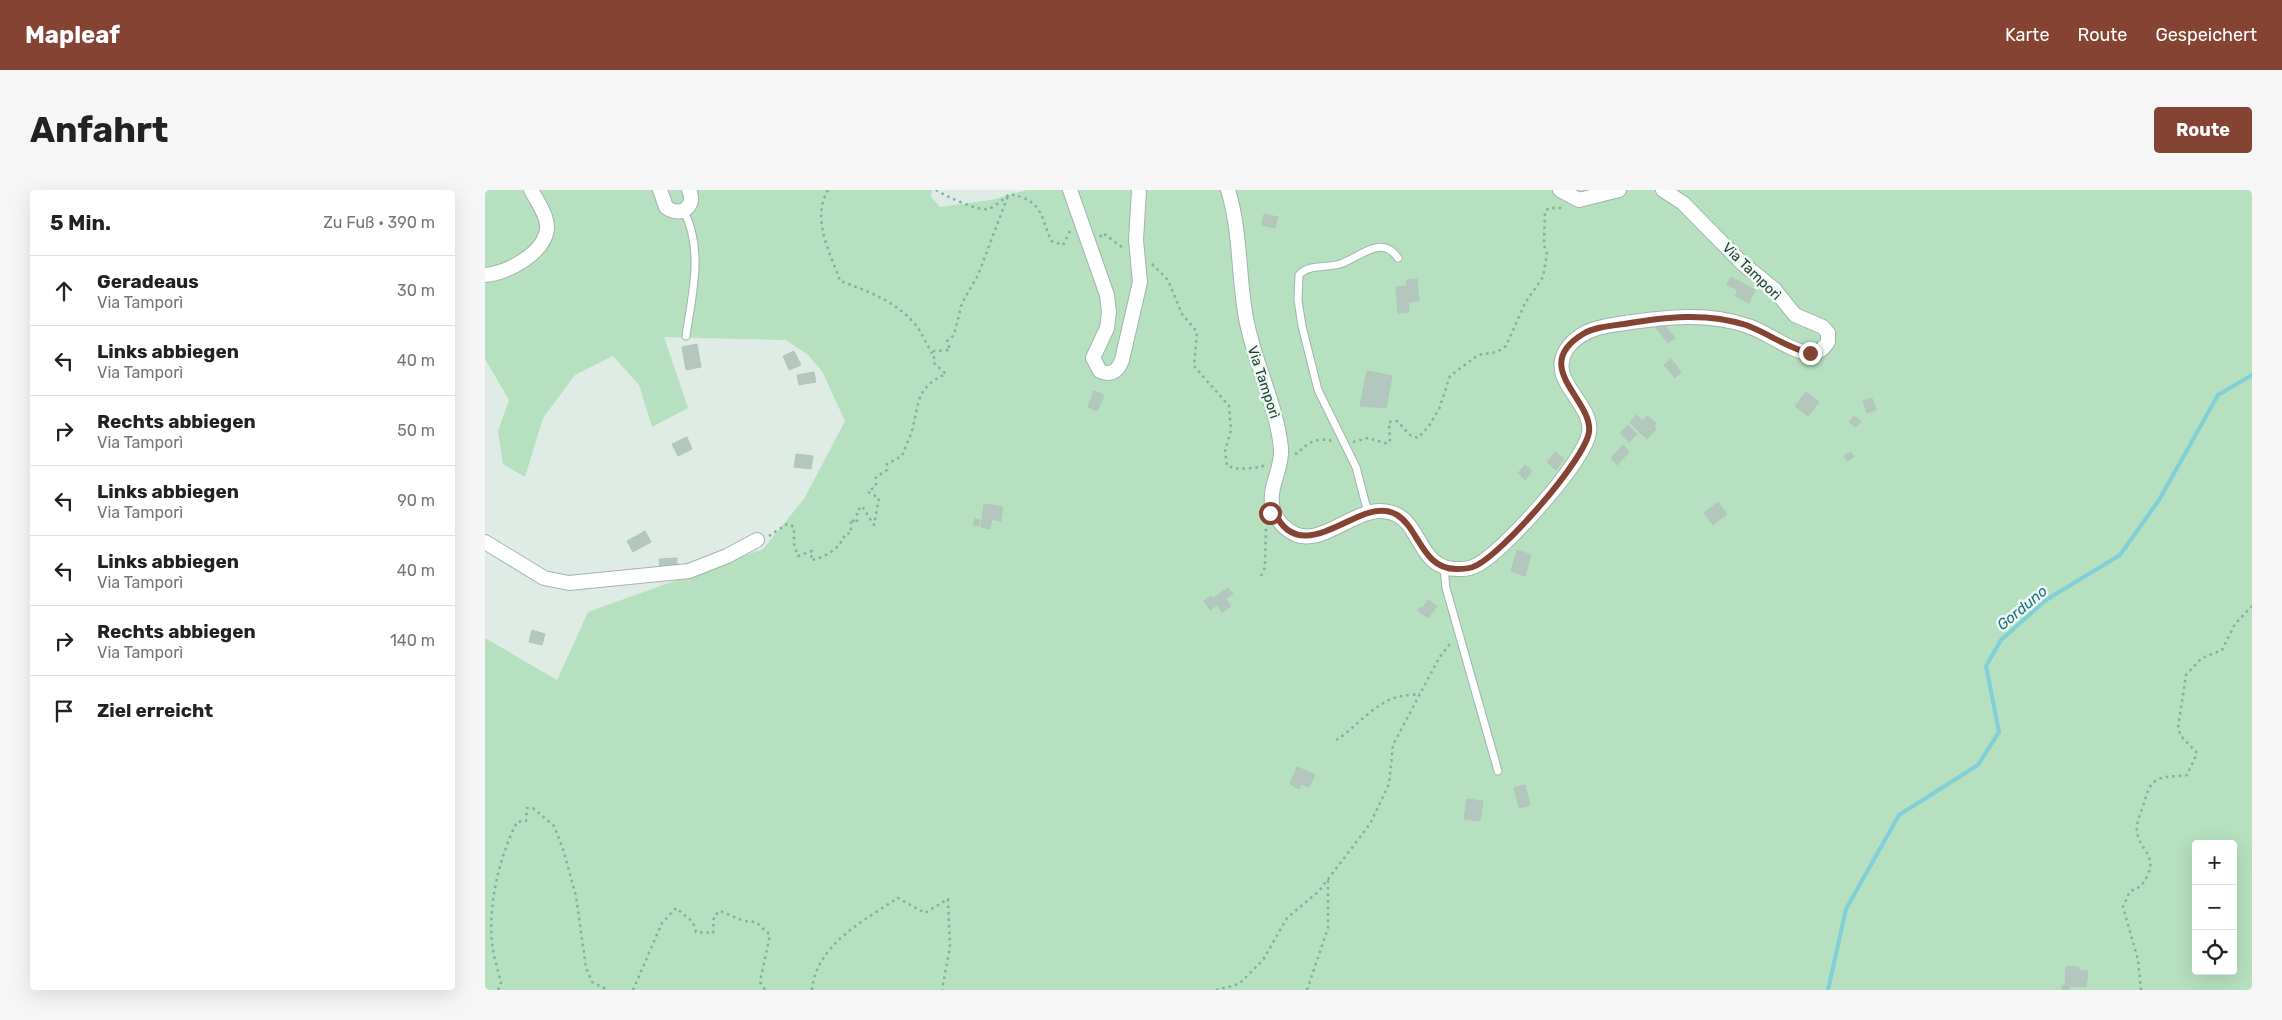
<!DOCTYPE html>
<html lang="de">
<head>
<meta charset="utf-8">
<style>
	body { margin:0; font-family:Rubik,sans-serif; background:#f6f6f6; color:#222 }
	.controls { position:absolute; right:15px; bottom:15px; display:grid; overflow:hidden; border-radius:5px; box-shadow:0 5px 20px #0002 }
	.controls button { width:45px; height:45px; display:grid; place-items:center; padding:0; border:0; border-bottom:1px solid #e0e0e0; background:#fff; color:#222; font:25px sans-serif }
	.stop { position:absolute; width:15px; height:15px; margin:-11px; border:4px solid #854334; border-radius:50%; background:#fff }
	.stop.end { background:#854334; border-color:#fff; box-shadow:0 1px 5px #0008 }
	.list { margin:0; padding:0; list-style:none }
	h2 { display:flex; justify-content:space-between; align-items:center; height:65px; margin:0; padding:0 20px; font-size:21px }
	h2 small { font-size:16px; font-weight:400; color:#767676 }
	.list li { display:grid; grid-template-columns:32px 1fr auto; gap:15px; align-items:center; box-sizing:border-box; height:70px; padding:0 20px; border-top:1px solid #e0e0e0 }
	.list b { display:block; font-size:19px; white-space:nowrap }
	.list p { margin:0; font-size:16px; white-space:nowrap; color:#767676 }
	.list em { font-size:16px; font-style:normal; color:#767676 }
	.icon { flex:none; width:28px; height:28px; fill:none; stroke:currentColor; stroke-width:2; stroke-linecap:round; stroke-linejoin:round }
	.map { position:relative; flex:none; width:1767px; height:800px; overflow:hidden; border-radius:5px }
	header { display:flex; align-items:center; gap:30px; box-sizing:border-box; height:70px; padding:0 25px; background:#854334; color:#fff }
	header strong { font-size:24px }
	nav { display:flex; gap:28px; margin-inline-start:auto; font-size:18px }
	.intro { display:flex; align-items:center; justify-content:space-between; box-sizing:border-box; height:120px; padding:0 30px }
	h1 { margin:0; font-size:35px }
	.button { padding:12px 22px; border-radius:5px; background:#854334; color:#fff; font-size:18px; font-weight:700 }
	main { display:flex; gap:30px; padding:0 30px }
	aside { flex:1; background:#fff; border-radius:5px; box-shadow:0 5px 20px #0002 }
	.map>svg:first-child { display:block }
	.green { fill:#b6e0bf; fill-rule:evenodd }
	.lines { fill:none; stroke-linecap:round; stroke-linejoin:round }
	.stream { stroke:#81cfd7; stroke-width:4 }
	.building { fill:#b4c7be; stroke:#b1c6bc }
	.service-casing { stroke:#a1b4ad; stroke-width:9 }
	.minor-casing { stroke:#a1b4ad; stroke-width:16 }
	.path { stroke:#7cb39f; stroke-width:2.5; stroke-dasharray:2.5 4; stroke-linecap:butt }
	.service { stroke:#fff; stroke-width:7 }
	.minor { stroke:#fff; stroke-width:14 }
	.route { stroke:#854334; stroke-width:6 }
	.labels { text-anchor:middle; stroke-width:5; stroke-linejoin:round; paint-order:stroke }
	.street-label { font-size:14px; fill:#1e3e34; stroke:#f0f8f4 }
	.water-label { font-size:15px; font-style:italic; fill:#137480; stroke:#f0f8f4 }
</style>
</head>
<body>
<header>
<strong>Mapleaf</strong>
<nav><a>Karte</a><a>Route</a><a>Gespeichert</a></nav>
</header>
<div class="intro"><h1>Anfahrt</h1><a class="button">Route</a></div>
<main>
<aside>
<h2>5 Min.<small>Zu Fuß · 390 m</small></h2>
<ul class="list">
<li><svg class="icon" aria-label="ahead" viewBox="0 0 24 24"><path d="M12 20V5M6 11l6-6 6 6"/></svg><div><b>Geradeaus</b><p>Via Tamporì</p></div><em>30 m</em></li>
<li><svg class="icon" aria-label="left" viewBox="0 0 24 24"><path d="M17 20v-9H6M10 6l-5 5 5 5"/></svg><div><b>Links abbiegen</b><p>Via Tamporì</p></div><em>40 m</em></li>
<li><svg class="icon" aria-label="right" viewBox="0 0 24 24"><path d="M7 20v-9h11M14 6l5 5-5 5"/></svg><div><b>Rechts abbiegen</b><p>Via Tamporì</p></div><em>50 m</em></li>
<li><svg class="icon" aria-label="left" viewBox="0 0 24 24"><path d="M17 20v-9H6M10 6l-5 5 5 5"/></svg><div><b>Links abbiegen</b><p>Via Tamporì</p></div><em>90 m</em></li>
<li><svg class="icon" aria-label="left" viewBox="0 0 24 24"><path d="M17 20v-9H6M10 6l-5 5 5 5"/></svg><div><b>Links abbiegen</b><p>Via Tamporì</p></div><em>40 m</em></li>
<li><svg class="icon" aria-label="right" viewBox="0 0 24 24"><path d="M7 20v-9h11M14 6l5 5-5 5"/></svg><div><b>Rechts abbiegen</b><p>Via Tamporì</p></div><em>140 m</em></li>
<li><svg class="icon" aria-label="arrive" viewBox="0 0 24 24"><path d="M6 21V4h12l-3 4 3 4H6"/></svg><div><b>Ziel erreicht</b></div></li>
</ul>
</aside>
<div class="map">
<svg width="1767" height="800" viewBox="0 0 1767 800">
	<rect width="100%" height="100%" fill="#dfece6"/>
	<path class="green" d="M 0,0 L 447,0 L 446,7 L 455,17 L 506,10 L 542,0 L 1767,0 L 1767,800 L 0,800 L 0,448 L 72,490 L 103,422 L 278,359 L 319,309 L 360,231 L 337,181 L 323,165 L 301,150 L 179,147 L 203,218 L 167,237 L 154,195 L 128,166 L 90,185 L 58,228 L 40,287 L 18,274 L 13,241 L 24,210 L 0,169 ZM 1711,654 L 1748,654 L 1748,781 L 1711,781 Z"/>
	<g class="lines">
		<path class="stream" d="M 1343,800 L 1361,719 L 1414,625 L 1493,575 L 1514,542 L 1501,476 L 1516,450 L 1561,410 L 1635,365 L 1674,310 L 1733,205 L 1767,185"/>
	</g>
	<path class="building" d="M 779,24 L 793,27 L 790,38 L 777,35 Z
		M 1246,87 L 1270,100 L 1264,113 L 1250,106 L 1253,100 L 1242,95 Z
		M 932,89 L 934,111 L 923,112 L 924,122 L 913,123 L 911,97 L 922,96 L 921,90 Z
		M 1178,133 L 1190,148 L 1183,153 L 1171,138 Z
		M 212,154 L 216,177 L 201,180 L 197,157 Z
		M 309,161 L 316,175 L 304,180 L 298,166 Z
		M 1186,169 L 1196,182 L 1190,188 L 1179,175 Z
		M 882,181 L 907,186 L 901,218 L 875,216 Z
		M 329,182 L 331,192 L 314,195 L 312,185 Z
		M 609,201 L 619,205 L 612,221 L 603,217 Z
		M 1321,202 L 1334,212 L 1323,226 L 1310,216 Z
		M 1387,208 L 1391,220 L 1382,223 L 1378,211 Z
		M 1151,225 L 1158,231 L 1162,226 L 1171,233 L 1169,236 L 1171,239 L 1162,249 L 1145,233 Z
		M 1369,226 L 1376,231 L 1371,237 L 1364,232 Z
		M 1143,235 L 1152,244 L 1144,252 L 1135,243 Z
		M 202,247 L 207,259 L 193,266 L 187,254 Z
		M 1138,255 L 1144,262 L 1132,275 L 1126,268 Z
		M 1070,262 L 1079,269 L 1071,280 L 1062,272 Z
		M 1366,262 L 1369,267 L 1362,271 L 1359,266 Z
		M 311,264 L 328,266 L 326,279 L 309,277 Z
		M 1040,275 L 1047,281 L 1040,290 L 1033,283 Z
		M 1233,312 L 1242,324 L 1228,335 L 1219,323 Z
		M 499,314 L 518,317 L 516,331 L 507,329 L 505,339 L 496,337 Z
		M 490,329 L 495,330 L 494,336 L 488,335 Z
		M 160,341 L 166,352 L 148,362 L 142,351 Z
		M 1032,360 L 1046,365 L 1040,386 L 1026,381 Z
		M 192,368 L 192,380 L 175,381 L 174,369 Z
		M 743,398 L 748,404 L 741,409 L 746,416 L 737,422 L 732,415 L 725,420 L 719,411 L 726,406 L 728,408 Z
		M 943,410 L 952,416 L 943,428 L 933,421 L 935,417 L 937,419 Z
		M 47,440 L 60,444 L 57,455 L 44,452 Z
		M 812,577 L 830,585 L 824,597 L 817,594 L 814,599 L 805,594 Z
		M 1040,595 L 1045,615 L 1034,618 L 1029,598 Z
		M 982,609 L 998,611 L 995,631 L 979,629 Z
		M 1581,776 L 1594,777 L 1594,780 L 1603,781 L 1601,797 L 1580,796 Z
		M 1577,795 L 1584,796 L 1584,800 L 1577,800 Z"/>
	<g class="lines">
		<g class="service-casing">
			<path id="service" d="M 199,21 C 219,61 207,104 201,146
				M 883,323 L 871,277 L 833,200 L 817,136 L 813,110 L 814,85 C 824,74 841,78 855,74 C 873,69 896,43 913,68
				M 959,378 L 961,398 L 1013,581"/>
		</g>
		<g class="minor-casing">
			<path id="minor" d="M 175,0 L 181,17 C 195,28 212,17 204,0
				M 585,0 L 622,105 L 624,122 L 622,138 L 608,168 L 615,181 C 626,186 633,181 637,170 L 655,92 L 651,50 L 654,0
				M 743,0 C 756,42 753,85 761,128 C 769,173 791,212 796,258 C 798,279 782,298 788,319 C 791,330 800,339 810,344 C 835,356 868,321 895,321 C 940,321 927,382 976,379 C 982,379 987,378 992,375 C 1019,361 1099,272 1104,243 C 1109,213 1062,192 1081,160 C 1086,152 1094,146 1102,142 C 1114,136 1128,135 1140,133 C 1181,127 1223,122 1263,136 C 1282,142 1306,162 1325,163 C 1333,164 1338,159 1343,152 L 1343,143 L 1338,137 L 1310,125 L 1290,100 L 1257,73 L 1198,13 L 1178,0
				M 1075,0 L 1094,10 L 1134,0
				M 0,85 C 22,83 59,64 62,39 C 63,26 52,11 46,0
				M 0,352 L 59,388 L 84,393 L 204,381 L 242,366 L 272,350"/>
		</g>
		<path class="path" d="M 343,0 C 326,29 345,62 355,91 C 383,101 410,111 430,134 C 437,143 442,155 448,165
			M 451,0 C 460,6 493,21 502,19 C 509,18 519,8 525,4 C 557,11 555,23 566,51 L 578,55 L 585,41
			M 615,47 L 618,43 L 638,58
			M 667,74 L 683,90 L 697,124 L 712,142 L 709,176 L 744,216 L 746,240 L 740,261 L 742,276 L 754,279 L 777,277 L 780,273
			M 868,252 L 883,248 L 900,253 L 905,252 L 904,232 L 912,231 L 925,245 L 933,248 L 944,236 L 954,219 L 965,186 L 993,165 L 1012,162 L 1021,156 L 1040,113 L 1058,87 L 1062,64 L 1059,55 L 1060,21 L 1064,18 L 1080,18
			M 810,263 L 812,264 C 823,252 832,247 848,251
			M 284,346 L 302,334 L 309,337 L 309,354 L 313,366 L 327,361 L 326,370 C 340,368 356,358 360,344 L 366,343 L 366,329 L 372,333 L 372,321 L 377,316 L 389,335 L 394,308 L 383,302 L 391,296 L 391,287 L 402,280 L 402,274 L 417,266 C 420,258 424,249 427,241 C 434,213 431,197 461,184 L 449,173 L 449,161 L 465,160 L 462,151 L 469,145 L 477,113 L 493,85 L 523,6
			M 776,386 L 780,377 L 781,335
			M 851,550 C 871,538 888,514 912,507 C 919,505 928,505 935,504
			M 13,800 L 16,793 C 13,780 8,765 7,752 C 3,714 15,665 32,632 L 41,631 L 42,618 L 48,618 L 69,636 L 78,659 L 91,706 L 101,778 L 107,792 L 123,800
			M 148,800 L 177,733 L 191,718 L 208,732 L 211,742 L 228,743 L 229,726 L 235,721 L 259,731 L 271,732 L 285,745 L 275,792 L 280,800
			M 327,800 C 331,755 378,731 413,708 L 440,723 L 463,709 L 465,757 L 457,800
			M 731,800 L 754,794 L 778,770 L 802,728 L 834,701 L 885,634 L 904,594 L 908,555 L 954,468 L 967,451
			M 822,800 L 843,738 L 843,690
			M 1656,800 L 1653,770 L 1638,717 L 1645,701 C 1655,698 1659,694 1663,684 C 1671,667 1657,661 1653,646 C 1649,634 1656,624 1659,613 C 1662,604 1663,595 1672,590 C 1680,585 1692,587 1702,585 L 1712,563 L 1696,546 L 1693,538 L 1701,485 L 1717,468 L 1737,460 L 1750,434 L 1767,416"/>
		<use href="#service" class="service"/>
		<use href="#minor" class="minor"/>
	</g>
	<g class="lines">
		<path class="route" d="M 785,323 L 789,321 C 808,365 844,339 875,326 C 936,300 924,379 971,379 C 978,379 985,379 990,376 C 1016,365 1100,270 1104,242 C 1108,209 1044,177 1098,144 C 1110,137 1125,136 1139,134 C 1180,127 1221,122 1261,135 C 1283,143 1302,158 1325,163"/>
	</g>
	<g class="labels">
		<g class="street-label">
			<text transform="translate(1267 81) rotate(44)" y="5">Via Tamporì</text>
			<text transform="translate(779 192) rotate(72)" y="5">Via Tamporì</text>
		</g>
		<g class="water-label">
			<text transform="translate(1537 418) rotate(-40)" y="5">Gorduno</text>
		</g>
	</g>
</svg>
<div class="controls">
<button>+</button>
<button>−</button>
<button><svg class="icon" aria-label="locate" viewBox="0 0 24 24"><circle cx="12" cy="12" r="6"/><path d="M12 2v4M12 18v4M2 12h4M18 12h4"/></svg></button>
</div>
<div class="stop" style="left:785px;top:323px"></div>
<div class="stop end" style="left:1325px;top:163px"></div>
</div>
</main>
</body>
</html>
